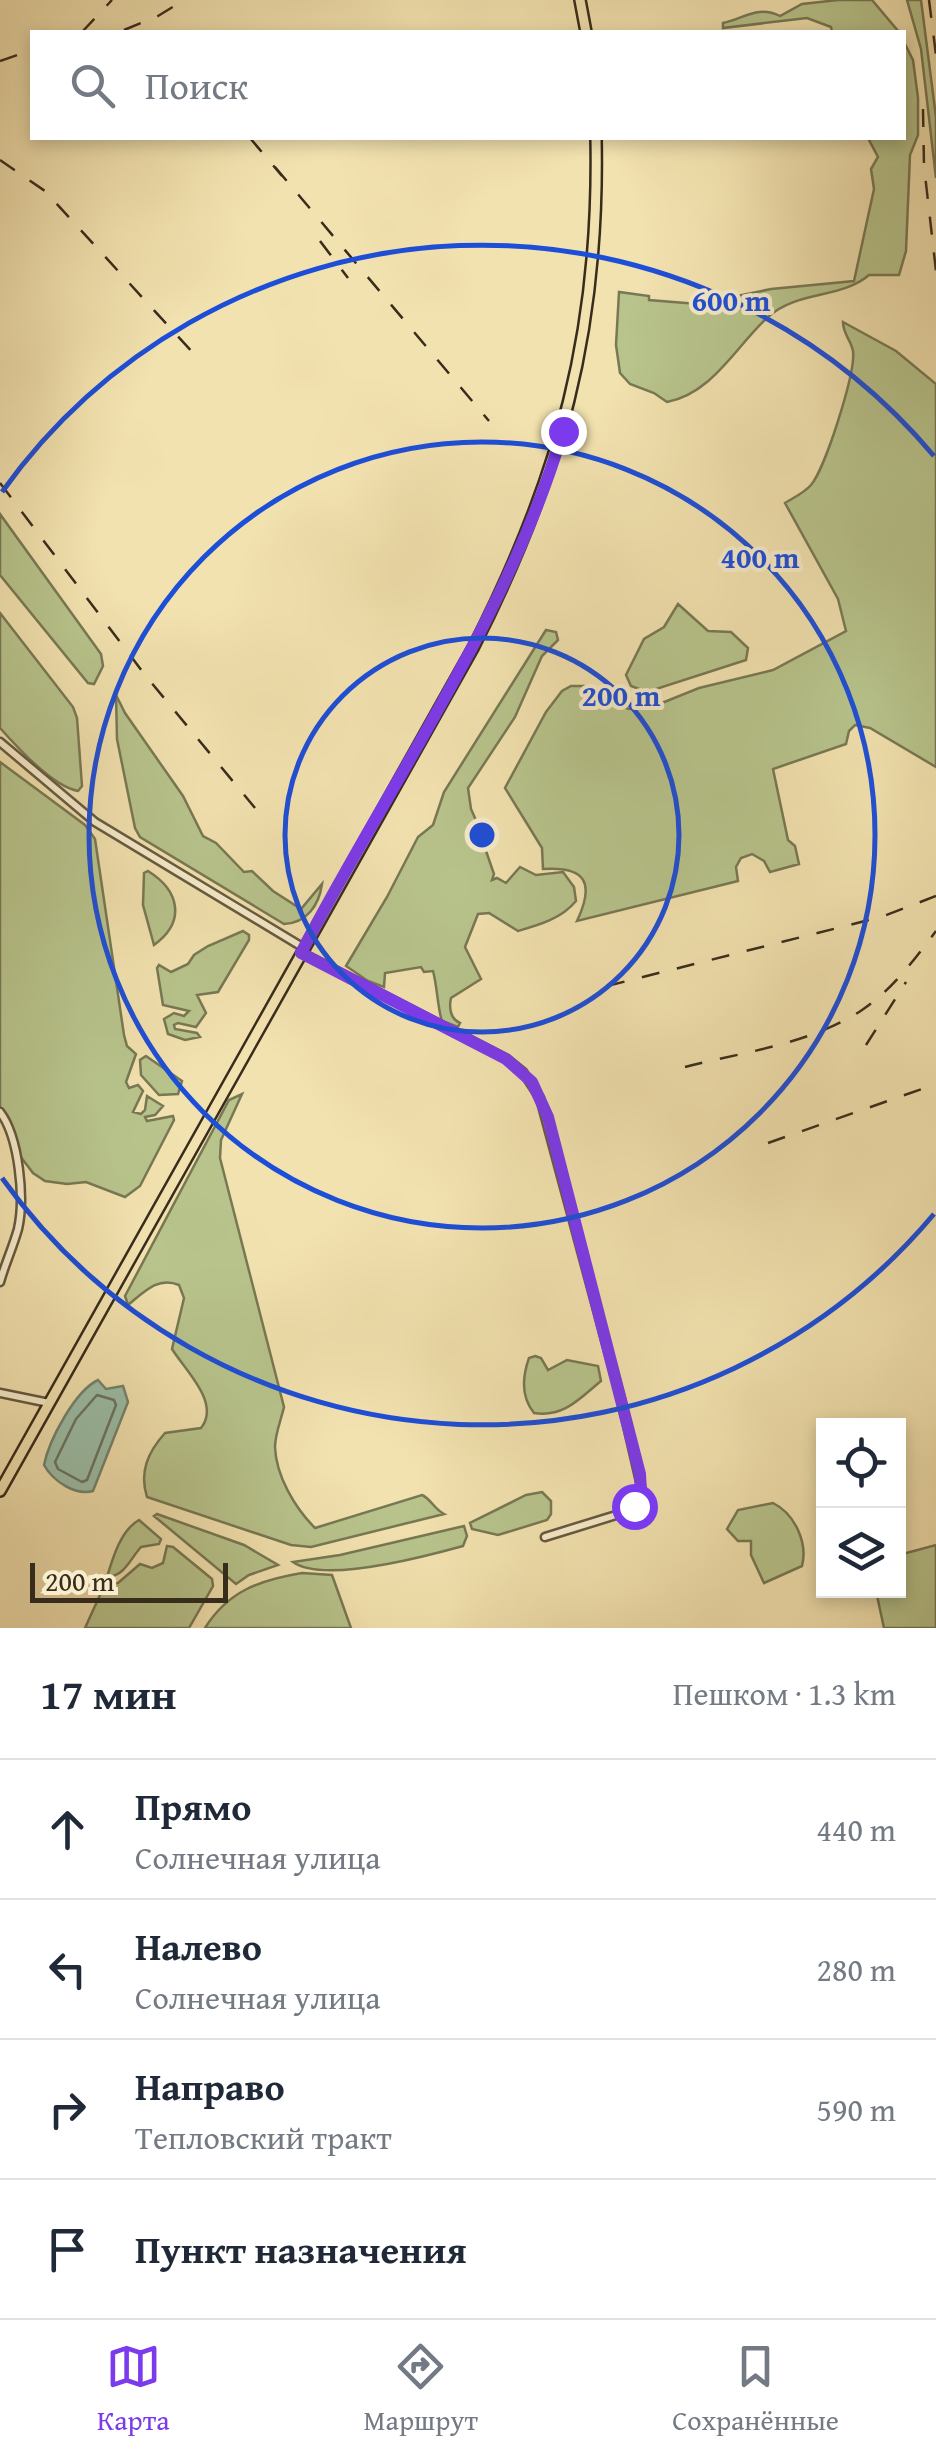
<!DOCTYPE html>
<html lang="ru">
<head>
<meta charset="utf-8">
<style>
	body { margin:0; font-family:"Gentium Book Plus",serif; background:#f2f2f3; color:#1f2937 }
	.controls { position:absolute; right:30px; bottom:30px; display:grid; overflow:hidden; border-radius:0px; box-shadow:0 5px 15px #0003 }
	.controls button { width:90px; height:90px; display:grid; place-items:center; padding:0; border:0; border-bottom:2px solid #e0e1e3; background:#fff; color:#1f2937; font:50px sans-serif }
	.scale { position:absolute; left:30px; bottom:25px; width:198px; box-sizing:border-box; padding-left:10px; border:5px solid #382c1c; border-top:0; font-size:28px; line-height:35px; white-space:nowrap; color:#382c1c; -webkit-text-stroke:8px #f7eccb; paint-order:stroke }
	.stop { position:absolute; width:30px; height:30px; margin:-22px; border:8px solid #7c3aed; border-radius:50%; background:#fff }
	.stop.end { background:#7c3aed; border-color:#fff; box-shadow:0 2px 10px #0008 }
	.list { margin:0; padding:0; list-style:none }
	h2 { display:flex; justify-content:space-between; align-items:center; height:130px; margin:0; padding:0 40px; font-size:42px }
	h2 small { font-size:32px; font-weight:400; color:#747a83 }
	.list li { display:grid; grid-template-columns:65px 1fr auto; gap:30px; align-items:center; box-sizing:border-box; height:140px; padding:0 40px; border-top:2px solid #e0e1e3 }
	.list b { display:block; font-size:38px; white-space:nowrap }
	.list p { margin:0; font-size:32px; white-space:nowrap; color:#747a83 }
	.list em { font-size:32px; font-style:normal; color:#747a83 }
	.icon { flex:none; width:55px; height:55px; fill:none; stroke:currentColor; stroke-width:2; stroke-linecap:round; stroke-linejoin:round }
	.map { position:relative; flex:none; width:936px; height:1628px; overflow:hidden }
	.search { position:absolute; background:#fff; box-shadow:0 5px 15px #0003; left:30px; right:30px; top:30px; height:110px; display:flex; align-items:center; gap:25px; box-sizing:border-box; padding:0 35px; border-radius:0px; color:#747a83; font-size:38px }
	.sheet { height:690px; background:#fff }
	nav { display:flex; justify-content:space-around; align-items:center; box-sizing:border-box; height:140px; border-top:2px solid #e0e1e3; background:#fff; font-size:28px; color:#747a83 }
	nav a { display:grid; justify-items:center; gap:5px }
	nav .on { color:#7c3aed }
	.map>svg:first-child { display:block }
	.green { fill:#b8c48c; stroke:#787854; stroke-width:2.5 }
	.water { fill:#9cbea7; stroke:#74846f; stroke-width:2.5 }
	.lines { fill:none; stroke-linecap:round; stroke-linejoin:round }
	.shore { stroke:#6a7562; stroke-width:2.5 }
	.minor-casing { stroke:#665a41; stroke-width:11 }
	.major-casing { stroke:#382c1c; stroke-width:14 }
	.minor { stroke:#f7eccb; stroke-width:6 }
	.major { stroke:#f2e2af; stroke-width:9 }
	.rail { stroke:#382c1c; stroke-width:2.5; stroke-dasharray:18 18; stroke-linecap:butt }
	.route { stroke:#7c3aed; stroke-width:12 }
	.ring { fill:none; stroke:#1d4ed8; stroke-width:5 }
	.centre { fill:#1d4ed8; stroke:#f7eccb; stroke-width:5 }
	.ring-label { font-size:30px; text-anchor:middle; font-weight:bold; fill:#1d4ed8; stroke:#f7eccb; stroke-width:8; stroke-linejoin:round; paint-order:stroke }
</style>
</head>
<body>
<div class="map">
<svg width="936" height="1628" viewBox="0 0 936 1628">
	<rect width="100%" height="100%" fill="#f2e2af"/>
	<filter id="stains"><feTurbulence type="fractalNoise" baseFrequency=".002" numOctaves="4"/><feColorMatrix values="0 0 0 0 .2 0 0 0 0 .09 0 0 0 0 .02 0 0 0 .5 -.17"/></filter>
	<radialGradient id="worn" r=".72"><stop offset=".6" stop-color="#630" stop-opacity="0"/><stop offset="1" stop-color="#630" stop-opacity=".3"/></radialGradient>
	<path class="green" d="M 838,0 L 872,0 L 899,32 L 832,32 L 831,27 L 807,18 L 723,28 L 723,23 C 745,18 758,5 780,16 L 802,4 Z
		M 907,0 L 921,0 L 936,117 L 936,178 L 921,49 Z
		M 904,42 L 913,60 L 918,98 L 918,135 L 910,155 L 906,251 L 899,275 L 869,275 C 841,299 798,290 768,317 C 736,346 713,393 667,402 L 654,393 L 630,384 L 620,373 L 616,345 L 619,292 L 649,296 L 649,300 L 698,304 L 771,289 L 854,281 L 874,189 L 871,169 L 878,157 L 868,138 L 904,138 Z
		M 843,322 L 896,351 L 936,384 L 936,767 L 870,728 L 855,725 L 849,731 L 846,744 L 773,769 L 788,840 L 795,846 L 799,864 L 770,872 L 764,861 L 752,854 L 741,858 L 736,867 L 738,881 L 577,921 C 595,883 586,866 543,869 L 542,848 L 505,788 L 546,712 L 562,691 L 571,686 L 584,686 L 597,691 L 610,702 L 629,709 L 652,707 L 699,688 L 773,670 L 846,631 L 838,599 L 785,503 C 793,498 804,493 811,485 C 825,469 856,372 853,351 C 851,340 843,334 843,322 Z
		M 0,514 L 101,654 L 103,666 L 94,684 L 88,683 L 0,575 Z
		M 678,604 L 708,631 L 731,632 L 748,648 L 746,660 L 647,692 L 631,686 L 626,675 L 644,639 L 664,627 Z
		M 0,613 L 73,707 L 77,718 L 82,786 L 78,791 C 52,786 17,747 0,728 Z
		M 546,630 L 556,632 L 558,640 L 542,656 L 515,717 L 468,788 L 471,809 L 486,843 L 486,851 L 494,874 L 492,880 L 497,878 L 506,883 L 520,867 L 536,875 L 563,872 L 574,887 L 576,901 C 561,919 539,925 518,931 L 489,913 L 478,914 L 465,947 L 481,979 L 451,998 C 449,1007 450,1019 460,1023 L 458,1027 L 442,1021 C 438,1011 437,985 433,971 L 424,972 L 421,967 L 385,973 L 384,987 L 368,981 L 346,966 L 387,897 L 418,837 L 433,825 L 444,792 Z
		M 116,695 L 125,713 L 183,796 L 203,836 L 216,843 L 244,872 L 252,871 L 273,891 L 301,909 L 322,884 C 319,905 307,923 284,924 L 140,837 L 135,828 L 117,739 Z
		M 0,762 L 85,825 L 95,839 L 124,1035 L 127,1046 L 136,1054 L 126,1082 L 129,1088 L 138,1085 L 143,1091 L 133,1112 L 141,1114 L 145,1110 L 147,1096 L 163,1106 L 155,1115 L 145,1117 L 147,1121 L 173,1116 L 174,1120 L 140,1186 L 125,1197 L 86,1182 L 67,1184 L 45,1181 L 33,1173 L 17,1152 L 9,1118 L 0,1108 Z
		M 148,871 C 180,891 186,922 154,945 L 143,905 L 144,873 Z
		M 243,931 L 249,935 L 249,940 L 218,992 L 197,995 L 206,1013 L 196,1027 L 178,1023 L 174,1025 L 175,1029 L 197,1033 L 200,1037 L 185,1040 L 168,1034 L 164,1019 L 174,1013 L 184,1016 L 189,1011 L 163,1005 L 157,968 L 159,965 L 171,972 L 188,964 L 194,955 L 208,946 Z
		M 146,1056 L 182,1081 L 178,1094 L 159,1095 L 141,1075 L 140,1060 Z
		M 242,1094 L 221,1140 L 220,1158 L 284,1407 C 281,1420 275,1434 275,1447 C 276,1476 295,1508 315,1528 L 422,1495 C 431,1499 434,1509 444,1514 L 311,1547 L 291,1545 L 147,1497 C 139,1472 148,1452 165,1433 L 201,1428 C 221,1403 185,1370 172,1349 L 184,1298 L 179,1285 C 158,1276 144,1292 128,1305 L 125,1296 L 229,1100 Z
		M 535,1356 L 541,1358 L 548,1370 L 567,1360 L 598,1366 L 601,1381 C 580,1398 564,1418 534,1413 C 520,1396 523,1375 529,1358 Z
		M 542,1492 L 551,1501 L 551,1514 L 547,1520 L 498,1535 L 472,1529 L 470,1523 L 526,1495 Z
		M 773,1503 C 795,1514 808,1543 802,1566 L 764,1583 L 751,1555 L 751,1541 L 738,1541 L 727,1529 L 738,1510 Z
		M 157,1514 L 244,1545 L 278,1565 L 249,1575 L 236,1584 L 154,1516 Z
		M 139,1520 L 161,1539 L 159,1544 L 141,1547 C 130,1559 125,1576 107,1577 C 113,1557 121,1530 139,1520 Z
		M 464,1526 L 467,1536 L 463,1546 C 427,1556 324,1584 293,1562 L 340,1555 Z
		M 936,1545 L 936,1628 L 884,1628 L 876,1591 L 898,1590 L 899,1555 Z
		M 167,1546 L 173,1547 L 212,1579 L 213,1586 L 189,1628 L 85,1628 L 105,1584 L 118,1583 L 140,1564 L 152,1568 L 163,1563 Z
		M 302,1573 L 332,1575 L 351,1628 L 205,1628 C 228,1591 260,1580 302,1573 Z"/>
	<path class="water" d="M 98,1380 L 106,1389 L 123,1386 L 128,1402 L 93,1491 C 75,1496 53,1481 44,1465 C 49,1440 75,1391 98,1380 Z"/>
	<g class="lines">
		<path class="shore" d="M 97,1395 L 114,1400 L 116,1405 L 87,1480 L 82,1482 L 58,1469 L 55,1462 L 76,1419 Z"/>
		<g class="minor-casing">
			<path id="minor" d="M 0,742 L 95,822 L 304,948
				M 302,953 L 507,1059 L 523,1072 L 540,1098 L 621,1399 L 641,1486 L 638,1500 L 629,1511 L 545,1537
				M 0,1112 C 19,1137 25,1198 18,1229 C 13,1247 5,1264 0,1282
				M 0,1393 L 49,1403"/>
		</g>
		<g class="major-casing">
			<path id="major" d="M 580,0 L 586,32
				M 0,1491 L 473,648 C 560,477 600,331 596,138"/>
		</g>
		<use href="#minor" class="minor"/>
		<use href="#major" class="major"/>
		<path class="rail" d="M 929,0 L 936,55
			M 124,30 L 158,16 L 184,0
			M 82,32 L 112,0
			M 0,61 L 32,50
			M 923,109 L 924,166 L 936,271
			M 250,138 L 282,176
			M 0,160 L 45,191 L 194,354
			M 275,167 L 489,421
			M 320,241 L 348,278
			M 0,483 L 145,675 L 255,808
			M 607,986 L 881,917 L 936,896
			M 866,1045 L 906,982
			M 685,1067 C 743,1052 811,1044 862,1010 C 892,990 914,960 936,931
			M 768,1143 L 936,1084"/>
	</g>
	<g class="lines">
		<path class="route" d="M 563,431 C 507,620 391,780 301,953 L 506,1059 L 532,1082 L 548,1117 L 640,1474 L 641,1492 L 634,1506"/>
	</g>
	<g class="ring">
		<circle cx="482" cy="835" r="197"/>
		<circle cx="482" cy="835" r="393"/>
		<path d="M934 1214A590 590 0 0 1 2 1178M2 492A590 590 0 0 1 934 456"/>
	</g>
	<circle cx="482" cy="835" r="15" class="centre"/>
	<g class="ring-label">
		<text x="731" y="311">600 m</text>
		<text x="760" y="568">400 m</text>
		<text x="621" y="706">200 m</text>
	</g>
	<rect width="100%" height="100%" filter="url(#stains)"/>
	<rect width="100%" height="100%" fill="url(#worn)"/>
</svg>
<div class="controls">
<button><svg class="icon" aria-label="locate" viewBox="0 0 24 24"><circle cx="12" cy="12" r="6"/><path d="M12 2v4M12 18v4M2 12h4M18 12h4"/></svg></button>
<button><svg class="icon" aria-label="layers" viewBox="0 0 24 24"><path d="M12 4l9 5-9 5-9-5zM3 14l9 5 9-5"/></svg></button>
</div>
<div class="scale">200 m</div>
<div class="stop" style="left:634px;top:1506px"></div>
<div class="stop end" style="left:563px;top:431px"></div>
<div class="search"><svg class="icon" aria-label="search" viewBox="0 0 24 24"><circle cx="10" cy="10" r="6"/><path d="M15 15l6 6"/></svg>Поиск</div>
</div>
<section class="sheet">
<h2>17 мин<small>Пешком · 1.3 km</small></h2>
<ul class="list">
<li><svg class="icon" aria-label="ahead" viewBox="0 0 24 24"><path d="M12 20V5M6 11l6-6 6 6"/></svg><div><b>Прямо</b><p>Солнечная улица</p></div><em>440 m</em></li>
<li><svg class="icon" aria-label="left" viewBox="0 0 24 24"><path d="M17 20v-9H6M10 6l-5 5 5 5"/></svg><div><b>Налево</b><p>Солнечная улица</p></div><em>280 m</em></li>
<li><svg class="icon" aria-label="right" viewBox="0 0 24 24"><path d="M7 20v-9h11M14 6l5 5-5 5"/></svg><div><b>Направо</b><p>Тепловский тракт</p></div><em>590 m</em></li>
<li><svg class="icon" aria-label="arrive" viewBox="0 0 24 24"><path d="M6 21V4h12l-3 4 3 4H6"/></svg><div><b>Пункт назначения</b></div></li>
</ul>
</section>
<nav>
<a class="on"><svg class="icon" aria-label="map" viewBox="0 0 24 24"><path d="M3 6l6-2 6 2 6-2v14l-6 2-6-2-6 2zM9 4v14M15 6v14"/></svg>Карта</a>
<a><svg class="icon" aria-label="directions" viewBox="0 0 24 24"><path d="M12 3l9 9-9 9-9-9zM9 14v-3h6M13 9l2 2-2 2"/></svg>Маршрут</a>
<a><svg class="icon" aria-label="saved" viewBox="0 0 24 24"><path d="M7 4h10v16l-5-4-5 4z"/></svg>Сохранённые</a>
</nav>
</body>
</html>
